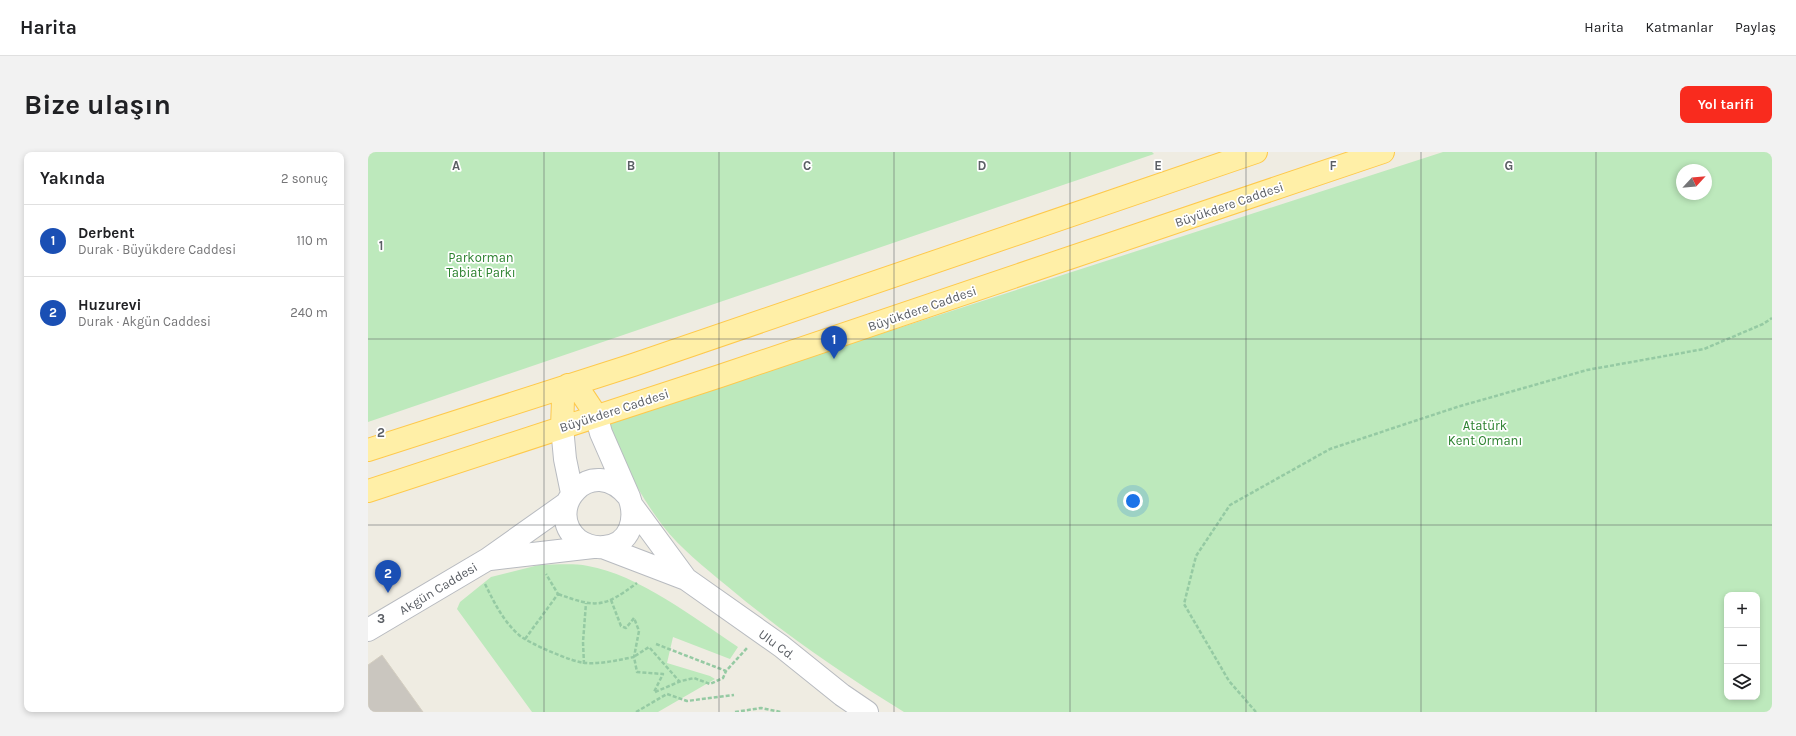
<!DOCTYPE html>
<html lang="tr">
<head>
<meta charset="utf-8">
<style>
	body { margin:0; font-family:Karla,sans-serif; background:#f2f2f2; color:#202124 }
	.controls { position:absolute; right:12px; bottom:12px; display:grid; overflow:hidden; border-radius:8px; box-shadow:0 2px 6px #0003 }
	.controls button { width:36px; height:36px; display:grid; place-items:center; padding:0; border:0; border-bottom:1px solid #e0e0e0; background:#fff; color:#202124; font:20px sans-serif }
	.compass { position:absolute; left:1308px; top:12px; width:36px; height:36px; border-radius:50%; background:#fff; box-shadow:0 2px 6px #0003; rotate:64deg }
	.you { position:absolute; left:765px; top:349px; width:14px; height:14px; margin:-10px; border:3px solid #fff; border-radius:50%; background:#1a73e8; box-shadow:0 0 0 6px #1a73e833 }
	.badge { display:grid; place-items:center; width:26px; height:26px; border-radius:50%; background:#f92b1e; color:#fff; font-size:13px; font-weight:700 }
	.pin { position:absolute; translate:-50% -33px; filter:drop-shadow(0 1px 2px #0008) }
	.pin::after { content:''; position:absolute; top:21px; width:14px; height:12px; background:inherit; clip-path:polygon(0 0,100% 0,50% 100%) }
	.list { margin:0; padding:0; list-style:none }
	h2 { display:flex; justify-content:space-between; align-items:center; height:52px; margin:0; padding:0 16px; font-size:17px }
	h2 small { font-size:13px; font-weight:400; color:#757577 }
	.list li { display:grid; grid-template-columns:26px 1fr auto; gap:12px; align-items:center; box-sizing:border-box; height:72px; padding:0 16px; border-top:1px solid #e0e0e0 }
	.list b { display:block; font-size:15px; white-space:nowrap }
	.list p { margin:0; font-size:13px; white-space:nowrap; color:#757577 }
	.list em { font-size:13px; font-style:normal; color:#757577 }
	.icon { flex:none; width:22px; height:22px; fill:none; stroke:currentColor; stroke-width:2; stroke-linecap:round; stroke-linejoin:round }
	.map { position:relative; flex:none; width:1404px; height:560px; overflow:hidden; border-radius:8px }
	header { display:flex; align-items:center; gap:24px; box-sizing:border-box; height:56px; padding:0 20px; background:#fff; border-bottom:1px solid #e0e0e0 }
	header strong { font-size:19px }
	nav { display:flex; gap:22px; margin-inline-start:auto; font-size:14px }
	.intro { display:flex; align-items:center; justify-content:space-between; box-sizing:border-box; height:96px; padding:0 24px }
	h1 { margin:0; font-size:28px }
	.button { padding:10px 18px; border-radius:8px; background:#f92b1e; color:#fff; font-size:14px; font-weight:700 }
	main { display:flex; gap:24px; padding:0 24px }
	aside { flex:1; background:#fff; border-radius:8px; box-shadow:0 2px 6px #0003 }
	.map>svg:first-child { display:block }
	.green { fill:#bde9bc; fill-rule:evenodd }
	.building { fill:#cac6bf; stroke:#d4cec0 }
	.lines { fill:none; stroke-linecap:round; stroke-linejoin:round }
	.minor-casing { stroke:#b8bbc0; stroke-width:24 }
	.major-casing { stroke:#fec94c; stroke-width:24 }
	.path { stroke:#95caa3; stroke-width:2.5; stroke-dasharray:4 2; stroke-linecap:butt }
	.minor { stroke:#fff; stroke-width:22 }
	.major { stroke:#ffefa7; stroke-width:22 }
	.grid { fill:none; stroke:#5b5f65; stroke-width:1; stroke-opacity:0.55 }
	.labels { text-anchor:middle; stroke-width:3.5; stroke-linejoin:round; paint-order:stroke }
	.street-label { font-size:13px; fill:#5b5f65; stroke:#fff }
	.park-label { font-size:13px; fill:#2c822f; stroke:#fff }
	.grid-label { font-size:13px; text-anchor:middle; font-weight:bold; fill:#5b5f65; stroke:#fff; stroke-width:3.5; stroke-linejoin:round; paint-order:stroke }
</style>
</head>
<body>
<header>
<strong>Harita</strong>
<nav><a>Harita</a><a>Katmanlar</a><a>Paylaş</a></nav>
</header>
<div class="intro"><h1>Bize ulaşın</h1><a class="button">Yol tarifi</a></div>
<main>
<aside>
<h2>Yakında<small>2 sonuç</small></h2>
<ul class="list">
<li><span class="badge" style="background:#1a4fb4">1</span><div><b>Derbent</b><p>Durak · Büyükdere Caddesi</p></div><em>110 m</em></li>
<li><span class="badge" style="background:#1a4fb4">2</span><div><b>Huzurevi</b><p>Durak · Akgün Caddesi</p></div><em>240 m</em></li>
</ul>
</aside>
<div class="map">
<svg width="1404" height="560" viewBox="0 0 1404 560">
	<rect width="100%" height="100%" fill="#efece2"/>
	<path class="green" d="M 0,0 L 784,0 L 786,2 L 0,270 Z
		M 1075,0 L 1404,0 L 1404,560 L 536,560 C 474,522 415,481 359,434 C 336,415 313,397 295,374 C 271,343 254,307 237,271 ZM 1314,18 L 1338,18 L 1338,42 L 1314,42 ZM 1359,443 L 1389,443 L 1389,545 L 1359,545 Z
		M 171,413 C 187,413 204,411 220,414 C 269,422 328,467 370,495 L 362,507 L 305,485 L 299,511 L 342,524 L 347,527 L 290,560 L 164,560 L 89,457 L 92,450 L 123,425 Z"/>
	<path class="building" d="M 14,503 L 55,560 L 0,560 L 0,513 Z"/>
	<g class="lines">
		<g class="minor-casing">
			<path id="minor" d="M 228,263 L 233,281 L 261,345 C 269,366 263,393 236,395 C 226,396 217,393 210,388 C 174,358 223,299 261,345
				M 194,275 L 197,307 L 204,341
				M 265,355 L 318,427
				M 237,396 L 318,427 L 413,494 L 474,543 L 499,560
				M 122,407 L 225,395
				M 0,478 L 120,407 L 199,351"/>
		</g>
		<g class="major-casing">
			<path id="major" d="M 200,233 L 214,242 L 228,263
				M 194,275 L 195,248 L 200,233
				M 0,298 L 265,213 L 888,0
				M 0,339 L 352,224 L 1015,0"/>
		</g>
		<path class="path" d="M 117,432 C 126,450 135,469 151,483 C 160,491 206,511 218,511 C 235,512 250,508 266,505 L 269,520 L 295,522 L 286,540
			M 190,442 C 229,456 235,456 269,431
			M 243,448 L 253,474 L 258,476 L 266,466 L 271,479 L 266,505
			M 157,487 L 190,442 L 178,422
			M 288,492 L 358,519 L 379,496
			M 267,504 L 281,495 L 312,530
			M 216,512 L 215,490 L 218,451
			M 287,540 L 313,529 L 326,526 L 342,532 L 355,526 L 358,519
			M 268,560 L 299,542 L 319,549 L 366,543
			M 367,560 L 393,556 L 413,560
			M 888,560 L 861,529 L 816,452 L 828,404 L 862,353 L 962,297 L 1089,255 L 1219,218 L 1336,197 L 1395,172 L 1404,166"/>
		<use href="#minor" class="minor"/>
		<use href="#major" class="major"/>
	</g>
	<path class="grid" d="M 176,0 L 176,560M 351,0 L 351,560M 526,0 L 526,560M 702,0 L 702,560M 878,0 L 878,560M 1053,0 L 1053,560M 1228,0 L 1228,560M 0,187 L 1404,187M 0,373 L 1404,373"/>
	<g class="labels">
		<g class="street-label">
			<text transform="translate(861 52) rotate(-19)" y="5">Büyükdere Caddesi</text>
			<text transform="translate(554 156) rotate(-19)" y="5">Büyükdere Caddesi</text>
			<text transform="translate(246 258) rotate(-18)" y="5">Büyükdere Caddesi</text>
			<text transform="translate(70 436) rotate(-31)" y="5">Akgün Caddesi</text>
			<text transform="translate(409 492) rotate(36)" y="5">Ulu Cd.</text>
		</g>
		<g class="park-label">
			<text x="113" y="110">Parkorman<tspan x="113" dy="15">Tabiat Parkı</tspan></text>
			<text x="1117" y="278">Atatürk<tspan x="1117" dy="15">Kent Ormanı</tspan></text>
		</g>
	</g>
	<g class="grid-label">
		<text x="88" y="18">A</text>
		<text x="263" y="18">B</text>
		<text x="439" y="18">C</text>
		<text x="614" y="18">D</text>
		<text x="790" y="18">E</text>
		<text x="965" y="18">F</text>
		<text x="1141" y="18">G</text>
		<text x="13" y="98">1</text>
		<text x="13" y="285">2</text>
		<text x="13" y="471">3</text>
	</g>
</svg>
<div class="controls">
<button>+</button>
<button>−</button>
<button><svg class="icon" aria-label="layers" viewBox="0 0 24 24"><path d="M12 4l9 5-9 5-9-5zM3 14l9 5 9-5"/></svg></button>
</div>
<svg class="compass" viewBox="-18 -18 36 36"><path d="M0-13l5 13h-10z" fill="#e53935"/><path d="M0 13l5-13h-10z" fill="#757577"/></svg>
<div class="you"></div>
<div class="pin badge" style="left:466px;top:207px;background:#1a4fb4">1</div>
<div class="pin badge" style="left:20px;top:441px;background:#1a4fb4">2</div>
</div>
</main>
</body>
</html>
